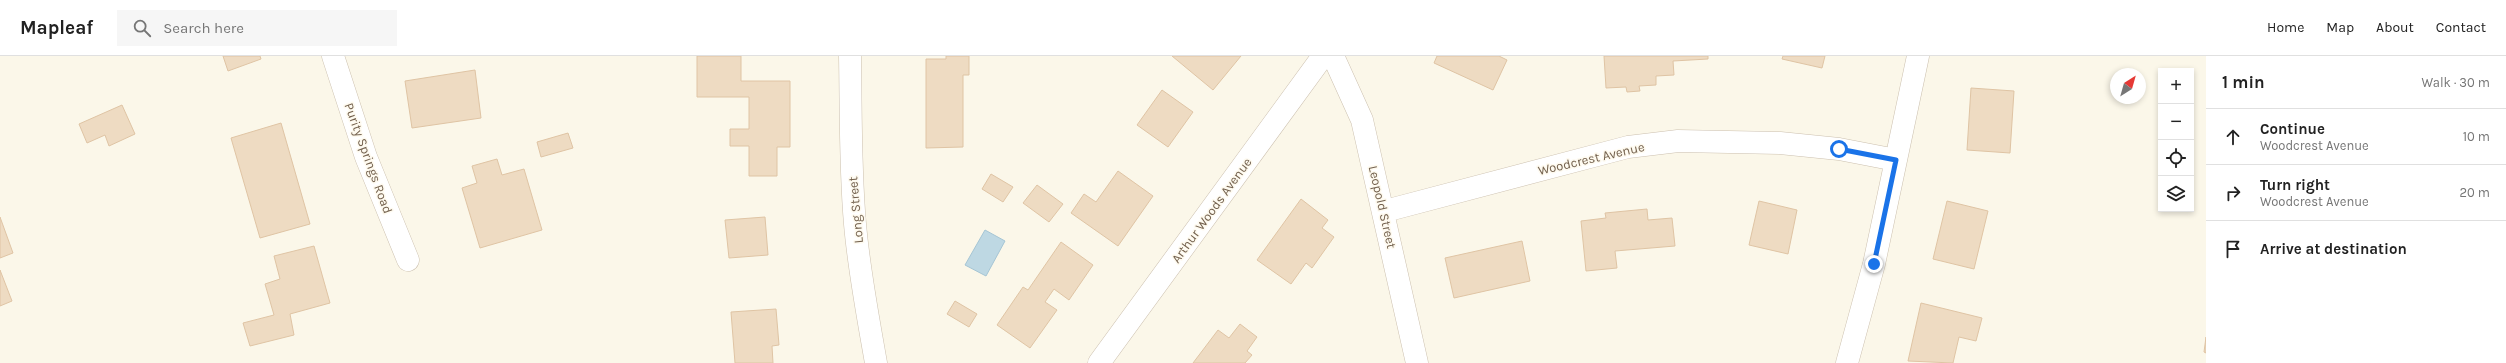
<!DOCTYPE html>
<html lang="en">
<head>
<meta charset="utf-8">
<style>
	body { margin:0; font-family:Karla,sans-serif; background:#f6f6f6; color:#222 }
	.controls { position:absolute; right:12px; top:12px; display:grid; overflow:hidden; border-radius:0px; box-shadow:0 2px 6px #0003 }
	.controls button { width:36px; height:36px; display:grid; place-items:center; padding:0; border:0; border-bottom:1px solid #e0e0e0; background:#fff; color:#222; font:20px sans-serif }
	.compass { position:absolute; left:2110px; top:12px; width:36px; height:36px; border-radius:50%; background:#fff; box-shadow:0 2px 6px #0003; rotate:37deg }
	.stop { position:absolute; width:12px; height:12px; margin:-9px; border:3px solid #1a73e8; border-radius:50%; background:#fff }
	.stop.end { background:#1a73e8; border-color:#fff; box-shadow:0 1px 4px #0008 }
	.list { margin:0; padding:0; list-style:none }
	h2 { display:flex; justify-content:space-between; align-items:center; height:52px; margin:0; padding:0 16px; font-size:17px }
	h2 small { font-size:13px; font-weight:400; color:#767676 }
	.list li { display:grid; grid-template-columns:26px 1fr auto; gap:12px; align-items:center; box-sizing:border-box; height:56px; padding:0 16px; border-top:1px solid #e0e0e0 }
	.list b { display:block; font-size:15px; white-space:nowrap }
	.list p { margin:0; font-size:13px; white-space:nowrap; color:#767676 }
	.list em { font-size:13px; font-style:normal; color:#767676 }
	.icon { flex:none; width:22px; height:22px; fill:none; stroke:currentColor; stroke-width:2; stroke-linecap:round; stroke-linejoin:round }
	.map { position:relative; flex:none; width:2206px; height:307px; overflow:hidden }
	header { display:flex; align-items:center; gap:24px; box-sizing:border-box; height:56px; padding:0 20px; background:#fff; border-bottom:1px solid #e0e0e0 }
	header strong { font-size:19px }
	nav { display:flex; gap:22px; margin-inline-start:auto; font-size:14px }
	.search { width:280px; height:36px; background:#f6f6f6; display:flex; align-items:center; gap:10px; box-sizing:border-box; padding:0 14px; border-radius:0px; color:#767676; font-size:15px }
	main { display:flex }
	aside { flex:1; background:#fff }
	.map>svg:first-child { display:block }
	.water { fill:#bed8e3; stroke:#a5c5d4 }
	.building { fill:#eedbc2; stroke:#dfc4a4 }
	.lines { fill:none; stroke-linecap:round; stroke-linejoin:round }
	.minor-casing { stroke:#ccc0af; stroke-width:23 }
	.minor { stroke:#fff; stroke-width:22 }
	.route { stroke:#1a73e8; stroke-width:5 }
	.labels { text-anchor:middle; stroke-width:3; stroke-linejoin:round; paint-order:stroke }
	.street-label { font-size:13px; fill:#73614e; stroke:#fefaef }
</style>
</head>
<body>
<header>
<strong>Mapleaf</strong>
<div class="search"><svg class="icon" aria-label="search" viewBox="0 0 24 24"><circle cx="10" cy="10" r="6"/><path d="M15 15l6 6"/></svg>Search here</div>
<nav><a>Home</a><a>Map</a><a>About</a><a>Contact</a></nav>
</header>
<main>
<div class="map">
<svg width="2206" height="307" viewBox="0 0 2206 307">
	<rect width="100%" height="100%" fill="#fbf7e9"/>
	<path class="water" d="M 985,174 L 1005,185 L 986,220 L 965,209 Z"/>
	<path class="building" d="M 223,0 L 260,0 L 261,3 L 228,15 Z
		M 697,0 L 741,0 L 741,25 L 790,25 L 790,91 L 777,91 L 777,120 L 749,120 L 749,90 L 730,90 L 730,73 L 749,73 L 749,41 L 697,41 Z
		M 946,0 L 969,0 L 969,19 L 963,19 L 963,91 L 926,92 L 926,3 L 946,3 Z
		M 1172,0 L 1241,0 L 1213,34 Z
		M 1437,0 L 1499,0 L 1507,4 L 1493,34 L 1434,7 Z
		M 1604,0 L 1708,0 L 1708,3 L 1673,5 L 1674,19 L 1656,20 L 1656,29 L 1639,30 L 1640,35 L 1627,36 L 1626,31 L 1606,32 Z
		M 1783,0 L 1825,0 L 1822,12 L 1782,3 Z
		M 475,14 L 481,62 L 412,72 L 405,25 Z
		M 1971,32 L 2014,35 L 2010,97 L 1967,94 Z
		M 1162,34 L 1193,56 L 1168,91 L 1137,69 Z
		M 122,49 L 135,78 L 109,90 L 105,79 L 87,87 L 79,68 Z
		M 281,67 L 310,168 L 260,182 L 231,82 Z
		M 568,77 L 573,92 L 541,101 L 537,86 Z
		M 497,103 L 502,119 L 524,113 L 542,174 L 480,192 L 462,132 L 477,127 L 472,110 Z
		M 1118,115 L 1153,140 L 1118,190 L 1071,157 L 1084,138 L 1096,146 Z
		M 991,118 L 1013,131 L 1003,146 L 982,133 Z
		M 1037,129 L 1063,148 L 1049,166 L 1023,147 Z
		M 1301,143 L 1328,164 L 1322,172 L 1334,181 L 1312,212 L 1306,207 L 1291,228 L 1257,204 Z
		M 1759,145 L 1797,154 L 1788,198 L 1749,189 Z
		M 1947,145 L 1988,155 L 1974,213 L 1933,203 Z
		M 1647,153 L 1648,164 L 1672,162 L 1675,190 L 1615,195 L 1617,212 L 1586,215 L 1581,165 L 1606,162 L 1605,157 Z
		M 0,161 L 13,197 L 0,202 Z
		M 765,161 L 768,199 L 729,202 L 725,164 Z
		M 1522,185 L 1530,225 L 1454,242 L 1445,202 Z
		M 1061,186 L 1093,209 L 1069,244 L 1054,233 L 1045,246 L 1057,254 L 1030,292 L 997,269 L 1023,231 L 1028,234 Z
		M 314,190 L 330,247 L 290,258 L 294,279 L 250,290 L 243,267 L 274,259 L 265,228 L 280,223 L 274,200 Z
		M 0,214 L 12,245 L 0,250 Z
		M 955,245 L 977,258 L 969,271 L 947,258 Z
		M 1921,247 L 1982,262 L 1976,285 L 1959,281 L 1953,307 L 1908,305 Z
		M 776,253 L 779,289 L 772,290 L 773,307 L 735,307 L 731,256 Z
		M 1240,268 L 1257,281 L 1247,295 L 1252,299 L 1245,307 L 1193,307 L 1218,274 L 1229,282 Z
		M 2206,281 L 2206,297 L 2204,296 Z"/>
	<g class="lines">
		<g class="minor-casing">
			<path id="minor" d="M 333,0 L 366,101 L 408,204
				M 850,0 C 851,56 850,112 855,168 C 859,215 868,261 876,307
				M 1333,0 L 1362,64 L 1417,307
				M 1385,155 L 1628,91 L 1678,85 L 1780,87 L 1839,93 L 1896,104 L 1918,0
				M 1099,307 L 1323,0
				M 1847,307 L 1874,208 L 1896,104"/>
		</g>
		<use href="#minor" class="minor"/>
	</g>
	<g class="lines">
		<path class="route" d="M 1839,93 L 1896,104 L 1874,208"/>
	</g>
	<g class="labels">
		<g class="street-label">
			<text transform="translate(369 102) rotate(70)" y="5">Purity Springs Road</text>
			<text transform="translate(1591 102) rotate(-13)" y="5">Woodcrest Avenue</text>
			<text transform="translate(1383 151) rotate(77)" y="5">Leopold Street</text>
			<text transform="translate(855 154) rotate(-95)" y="5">Long Street</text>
			<text transform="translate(1211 154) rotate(-54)" y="5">Arthur Woods Avenue</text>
		</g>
	</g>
</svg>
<div class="controls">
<button>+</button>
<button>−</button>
<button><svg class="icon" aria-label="locate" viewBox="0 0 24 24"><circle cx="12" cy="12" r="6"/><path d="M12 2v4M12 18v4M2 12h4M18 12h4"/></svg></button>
<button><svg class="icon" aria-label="layers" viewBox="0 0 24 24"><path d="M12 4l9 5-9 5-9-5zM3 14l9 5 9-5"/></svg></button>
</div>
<svg class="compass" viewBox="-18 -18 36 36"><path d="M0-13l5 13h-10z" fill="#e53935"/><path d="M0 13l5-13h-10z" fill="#767676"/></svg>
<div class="stop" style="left:1839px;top:93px"></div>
<div class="stop end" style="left:1874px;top:208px"></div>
</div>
<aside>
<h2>1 min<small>Walk · 30 m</small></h2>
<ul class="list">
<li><svg class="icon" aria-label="ahead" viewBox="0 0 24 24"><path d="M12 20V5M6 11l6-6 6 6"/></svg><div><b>Continue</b><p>Woodcrest Avenue</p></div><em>10 m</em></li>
<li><svg class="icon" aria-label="right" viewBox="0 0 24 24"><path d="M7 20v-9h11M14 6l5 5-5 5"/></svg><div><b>Turn right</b><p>Woodcrest Avenue</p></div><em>20 m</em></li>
<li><svg class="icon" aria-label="arrive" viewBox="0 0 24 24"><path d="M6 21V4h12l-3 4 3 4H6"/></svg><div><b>Arrive at destination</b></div></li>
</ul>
</aside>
</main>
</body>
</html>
